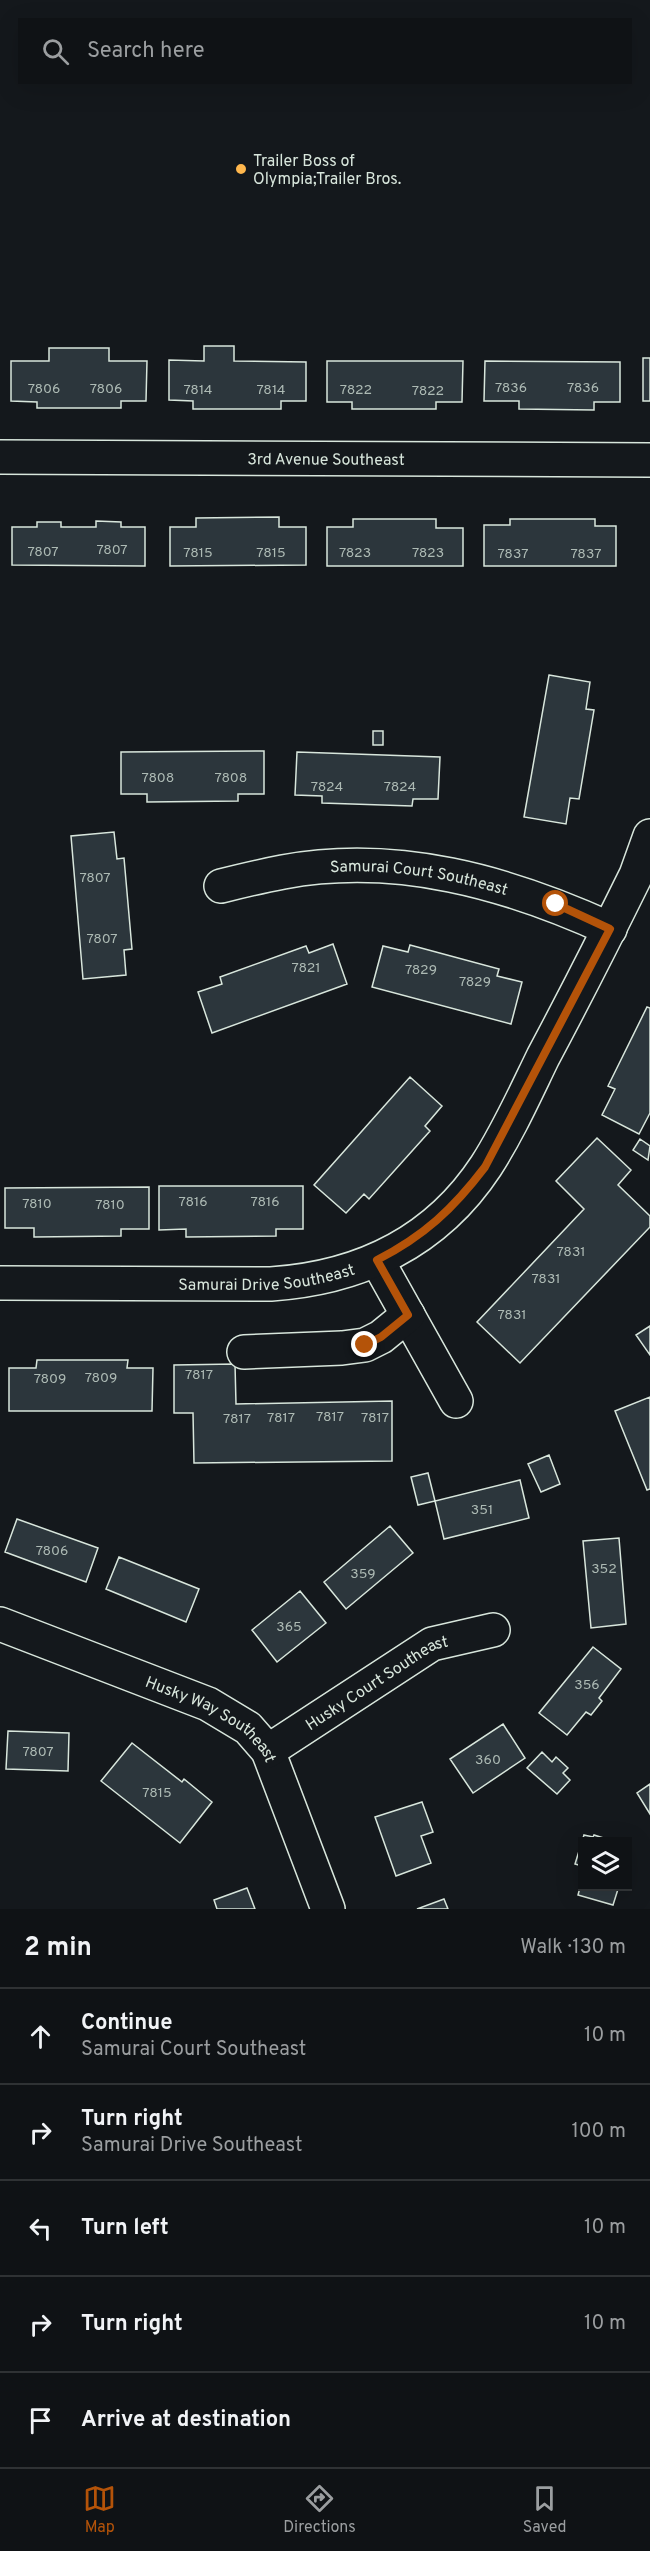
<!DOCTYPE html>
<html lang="en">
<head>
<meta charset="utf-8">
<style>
	body { margin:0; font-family:Overpass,sans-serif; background:#181b1e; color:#f1f3f6 }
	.controls { position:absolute; right:18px; bottom:18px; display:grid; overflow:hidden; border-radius:0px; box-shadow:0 6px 24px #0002 }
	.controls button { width:54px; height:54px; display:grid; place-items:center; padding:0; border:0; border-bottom:2px solid #2f3234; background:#0f1215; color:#f1f3f6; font:30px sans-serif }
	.stop { position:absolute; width:18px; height:18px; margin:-14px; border:4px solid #b45309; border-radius:50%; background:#fff }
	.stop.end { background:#b45309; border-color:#fff; box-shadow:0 2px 6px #0008 }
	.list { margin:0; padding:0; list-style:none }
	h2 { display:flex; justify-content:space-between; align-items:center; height:78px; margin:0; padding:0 24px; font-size:26px }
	h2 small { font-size:20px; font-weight:400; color:#9b9ea0 }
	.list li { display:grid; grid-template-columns:39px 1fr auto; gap:18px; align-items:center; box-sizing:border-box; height:96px; padding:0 24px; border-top:2px solid #2f3234 }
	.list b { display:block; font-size:22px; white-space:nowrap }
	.list p { margin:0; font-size:20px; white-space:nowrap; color:#9b9ea0 }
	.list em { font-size:20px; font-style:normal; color:#9b9ea0 }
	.icon { flex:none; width:33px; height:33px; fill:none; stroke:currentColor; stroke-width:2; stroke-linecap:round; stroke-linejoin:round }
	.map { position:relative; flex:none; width:650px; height:1909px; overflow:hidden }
	.search { position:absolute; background:#0f1215; box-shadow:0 6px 24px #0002; left:18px; right:18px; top:18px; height:66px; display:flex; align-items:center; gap:15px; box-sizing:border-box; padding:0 21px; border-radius:0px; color:#9b9ea0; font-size:22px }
	.sheet { height:558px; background:#0f1215 }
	nav { display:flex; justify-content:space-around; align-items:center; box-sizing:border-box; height:84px; border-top:2px solid #2f3234; background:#0f1215; font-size:16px; color:#9b9ea0 }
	nav a { display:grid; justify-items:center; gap:3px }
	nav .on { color:#b45309 }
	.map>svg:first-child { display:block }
	.building { fill:#2c363c; stroke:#d8e6dc; stroke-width:1.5 }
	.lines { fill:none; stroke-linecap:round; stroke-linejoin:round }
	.minor-casing { stroke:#d8e6dc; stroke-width:36 }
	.minor { stroke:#14181c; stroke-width:33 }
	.route { stroke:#b45309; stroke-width:8 }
	.poi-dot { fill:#ffb74d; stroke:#14181c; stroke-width:2 }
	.labels { text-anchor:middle; stroke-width:4.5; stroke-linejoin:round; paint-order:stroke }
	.number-label { font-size:14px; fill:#adbab4 }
	.poi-label { font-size:16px; fill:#d8e6dc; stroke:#14181c; text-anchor:start }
	.street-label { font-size:16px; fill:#d8e6dc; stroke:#14181c }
</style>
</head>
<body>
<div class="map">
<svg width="650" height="1909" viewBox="0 0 650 1909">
	<rect width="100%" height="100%" fill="#14181c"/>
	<path class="building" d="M 204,346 L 234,346 L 234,361 L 306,362 L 306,401 L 281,401 L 281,409 L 193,409 L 193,401 L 169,400 L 169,360 L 204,361 Z
		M 49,348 L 109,348 L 109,361 L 147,361 L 146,401 L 121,401 L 121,408 L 37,408 L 37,402 L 11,401 L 11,361 L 49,361 Z
		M 643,358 L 650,358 L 650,401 L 643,401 Z
		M 327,361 L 463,361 L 462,402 L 436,402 L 436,409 L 352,409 L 352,402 L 327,402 Z
		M 485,361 L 620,362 L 620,402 L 594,402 L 594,410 L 519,409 L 519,401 L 484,401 Z
		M 279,517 L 279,527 L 306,527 L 306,565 L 170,566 L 170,527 L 196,527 L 196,518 Z
		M 353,519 L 436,519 L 436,528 L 463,528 L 463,566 L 327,566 L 327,527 L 353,527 Z
		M 510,519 L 595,519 L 595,526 L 616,526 L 616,566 L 484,566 L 484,525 L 510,525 Z
		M 96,521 L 121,522 L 121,527 L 145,527 L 145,566 L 12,565 L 12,527 L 37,527 L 37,522 L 61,522 L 61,527 L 96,527 Z
		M 549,675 L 590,682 L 586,709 L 594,710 L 579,799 L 570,798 L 566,824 L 524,817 Z
		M 373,731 L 383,731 L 383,745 L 373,745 Z
		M 264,751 L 264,794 L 238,794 L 238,801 L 147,802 L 147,794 L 121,794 L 121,752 Z
		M 297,752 L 440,757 L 438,799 L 413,799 L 412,806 L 322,803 L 322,796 L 295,795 Z
		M 114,832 L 117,859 L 124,858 L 132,949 L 124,950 L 126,975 L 83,979 L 71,836 Z
		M 333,944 L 347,984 L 212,1033 L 198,992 L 222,984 L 220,977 L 306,946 L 309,953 Z
		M 410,945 L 499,969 L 497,976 L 522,982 L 511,1024 L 372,987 L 383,946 L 408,952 Z
		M 647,1007 L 650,1008 L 650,1113 L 639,1134 L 602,1115 L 615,1089 L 608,1086 Z
		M 410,1077 L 442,1106 L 425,1126 L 430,1131 L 369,1199 L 364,1194 L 346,1213 L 314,1185 Z
		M 597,1138 L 631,1170 L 618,1185 L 650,1216 L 650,1227 L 520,1363 L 477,1322 L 584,1209 L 556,1181 Z
		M 640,1139 L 650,1146 L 648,1160 L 633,1150 Z
		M 159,1186 L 303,1186 L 303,1229 L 276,1229 L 276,1236 L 186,1237 L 186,1229 L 159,1230 Z
		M 149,1187 L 149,1229 L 121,1229 L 121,1236 L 34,1237 L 34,1228 L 5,1228 L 5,1188 Z
		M 650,1326 L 650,1355 L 636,1335 Z
		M 37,1360 L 128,1360 L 127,1368 L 153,1368 L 152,1411 L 9,1411 L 9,1368 L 36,1368 Z
		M 235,1364 L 236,1404 L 392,1401 L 392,1461 L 194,1463 L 193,1413 L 174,1413 L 174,1365 Z
		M 650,1397 L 650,1489 L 647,1490 L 615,1411 Z
		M 549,1455 L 560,1484 L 541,1492 L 528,1464 Z
		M 428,1473 L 435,1501 L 418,1505 L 411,1477 Z
		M 520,1480 L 529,1518 L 444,1539 L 435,1501 Z
		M 17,1519 L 98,1548 L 86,1582 L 5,1552 Z
		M 390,1526 L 413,1553 L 346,1609 L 324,1582 Z
		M 619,1538 L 626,1624 L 591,1628 L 583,1541 Z
		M 119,1557 L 199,1589 L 186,1622 L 106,1589 Z
		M 300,1591 L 326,1623 L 277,1662 L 252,1630 Z
		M 593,1647 L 621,1669 L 599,1698 L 602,1701 L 591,1715 L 586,1712 L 567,1735 L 539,1713 Z
		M 503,1724 L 525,1758 L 473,1793 L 450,1759 Z
		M 8,1731 L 69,1733 L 68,1771 L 6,1769 Z
		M 132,1743 L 182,1782 L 184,1779 L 212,1802 L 180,1843 L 101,1781 Z
		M 542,1752 L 552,1762 L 556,1757 L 568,1768 L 563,1773 L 570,1780 L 557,1794 L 527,1768 Z
		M 650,1784 L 650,1814 L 637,1793 Z
		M 422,1802 L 433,1832 L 421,1836 L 431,1863 L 396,1876 L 375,1817 Z
		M 584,1835 L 593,1837 L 594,1835 L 616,1842 L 582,1842 L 582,1866 L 575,1864 Z
		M 582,1880 L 582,1886 L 619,1886 L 613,1905 L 578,1895 Z
		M 247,1888 L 255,1909 L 217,1909 L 214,1900 Z
		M 444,1899 L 448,1909 L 417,1909 Z"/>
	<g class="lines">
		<g class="minor-casing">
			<g id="minor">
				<path id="s1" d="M 0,457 L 650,460"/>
				<path id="s2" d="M 221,886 C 241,881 262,876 283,872 C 397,851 507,882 610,929"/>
				<path d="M 377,1260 L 456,1401"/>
				<path id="s3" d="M 0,1283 L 271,1284 C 360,1278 436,1242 486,1166 C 508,1132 525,1094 543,1057 C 575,997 606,936 636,875 L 650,836"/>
				<path d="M 244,1352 L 342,1348 L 365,1345 L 381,1337 L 408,1315"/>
				<path id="s4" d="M 0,1624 L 208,1704 L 248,1728 L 268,1751 L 328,1909"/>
				<path id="s5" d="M 268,1751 L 432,1644 L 493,1630"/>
			</g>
		</g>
		<use href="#minor" class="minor"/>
	</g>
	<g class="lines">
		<path class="route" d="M 365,1345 L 381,1337 L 408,1315 L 377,1260 C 424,1236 453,1209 485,1167 L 610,929 L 556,904"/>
	</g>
	<circle class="poi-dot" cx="241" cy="169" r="6"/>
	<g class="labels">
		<g class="number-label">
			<text x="511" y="392">7836</text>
			<text x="583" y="392">7836</text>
			<text x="44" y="393">7806</text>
			<text x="106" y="393">7806</text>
			<text x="198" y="394">7814</text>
			<text x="271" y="394">7814</text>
			<text x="356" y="394">7822</text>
			<text x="428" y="395">7822</text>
			<text x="112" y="554">7807</text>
			<text x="43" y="556">7807</text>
			<text x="198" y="557">7815</text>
			<text x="271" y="557">7815</text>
			<text x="355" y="557">7823</text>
			<text x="428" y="557">7823</text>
			<text x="513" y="558">7837</text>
			<text x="586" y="558">7837</text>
			<text x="158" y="782">7808</text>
			<text x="231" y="782">7808</text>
			<text x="327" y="791">7824</text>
			<text x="400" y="791">7824</text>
			<text x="95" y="882">7807</text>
			<text x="102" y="943">7807</text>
			<text x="306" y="972">7821</text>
			<text x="421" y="974">7829</text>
			<text x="475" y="986">7829</text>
			<text x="193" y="1206">7816</text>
			<text x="265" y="1206">7816</text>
			<text x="37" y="1208">7810</text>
			<text x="110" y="1209">7810</text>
			<text x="571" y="1256">7831</text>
			<text x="546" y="1283">7831</text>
			<text x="512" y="1319">7831</text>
			<text x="199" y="1379">7817</text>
			<text x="101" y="1382">7809</text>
			<text x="50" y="1383">7809</text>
			<text x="330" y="1421">7817</text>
			<text x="281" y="1422">7817</text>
			<text x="375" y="1422">7817</text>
			<text x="237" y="1423">7817</text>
			<text x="482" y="1514">351</text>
			<text x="52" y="1555">7806</text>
			<text x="604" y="1573">352</text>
			<text x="363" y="1578">359</text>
			<text x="289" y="1631">365</text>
			<text x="587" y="1689">356</text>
			<text x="38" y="1756">7807</text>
			<text x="488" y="1764">360</text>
			<text x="157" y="1797">7815</text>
		</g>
		<g class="poi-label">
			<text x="253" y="166">Trailer Boss of<tspan x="253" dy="18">Olympia;Trailer Bros.</tspan></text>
		</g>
		<g class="street-label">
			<text dy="6" stroke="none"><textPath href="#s1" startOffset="326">3rd Avenue Southeast</textPath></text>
			<text dy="6" stroke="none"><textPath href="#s2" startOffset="201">Samurai Court Southeast</textPath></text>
			<text dy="6" stroke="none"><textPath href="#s3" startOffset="267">Samurai Drive Southeast</textPath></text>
			<text dy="6" stroke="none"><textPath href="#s5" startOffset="129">Husky Court Southeast</textPath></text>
			<text dy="6" stroke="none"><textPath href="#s4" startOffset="234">Husky Way Southeast</textPath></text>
		</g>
	</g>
</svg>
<div class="controls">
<button><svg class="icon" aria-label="layers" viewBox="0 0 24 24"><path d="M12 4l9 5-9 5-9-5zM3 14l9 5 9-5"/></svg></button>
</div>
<div class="stop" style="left:556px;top:904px"></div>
<div class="stop end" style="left:365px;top:1345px"></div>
<div class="search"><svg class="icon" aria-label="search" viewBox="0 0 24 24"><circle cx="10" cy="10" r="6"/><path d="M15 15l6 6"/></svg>Search here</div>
</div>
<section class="sheet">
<h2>2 min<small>Walk · 130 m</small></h2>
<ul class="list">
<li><svg class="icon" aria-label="ahead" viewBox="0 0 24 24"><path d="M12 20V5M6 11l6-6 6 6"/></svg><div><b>Continue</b><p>Samurai Court Southeast</p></div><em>10 m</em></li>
<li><svg class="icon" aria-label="right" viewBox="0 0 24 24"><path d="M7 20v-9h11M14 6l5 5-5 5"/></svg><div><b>Turn right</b><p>Samurai Drive Southeast</p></div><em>100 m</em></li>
<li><svg class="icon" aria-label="left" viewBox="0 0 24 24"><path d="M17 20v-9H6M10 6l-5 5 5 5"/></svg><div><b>Turn left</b></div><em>10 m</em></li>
<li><svg class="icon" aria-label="right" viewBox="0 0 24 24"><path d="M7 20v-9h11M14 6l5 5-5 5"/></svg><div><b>Turn right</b></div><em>10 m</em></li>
<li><svg class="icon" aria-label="arrive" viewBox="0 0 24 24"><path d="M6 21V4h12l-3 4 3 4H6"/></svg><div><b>Arrive at destination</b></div></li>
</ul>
</section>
<nav>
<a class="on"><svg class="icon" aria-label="map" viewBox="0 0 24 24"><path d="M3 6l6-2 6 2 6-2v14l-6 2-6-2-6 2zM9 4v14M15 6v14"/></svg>Map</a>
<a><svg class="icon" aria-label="directions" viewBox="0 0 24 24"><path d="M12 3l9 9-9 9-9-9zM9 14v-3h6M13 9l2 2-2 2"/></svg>Directions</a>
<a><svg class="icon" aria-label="saved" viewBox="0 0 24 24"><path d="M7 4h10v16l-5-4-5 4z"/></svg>Saved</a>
</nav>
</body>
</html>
